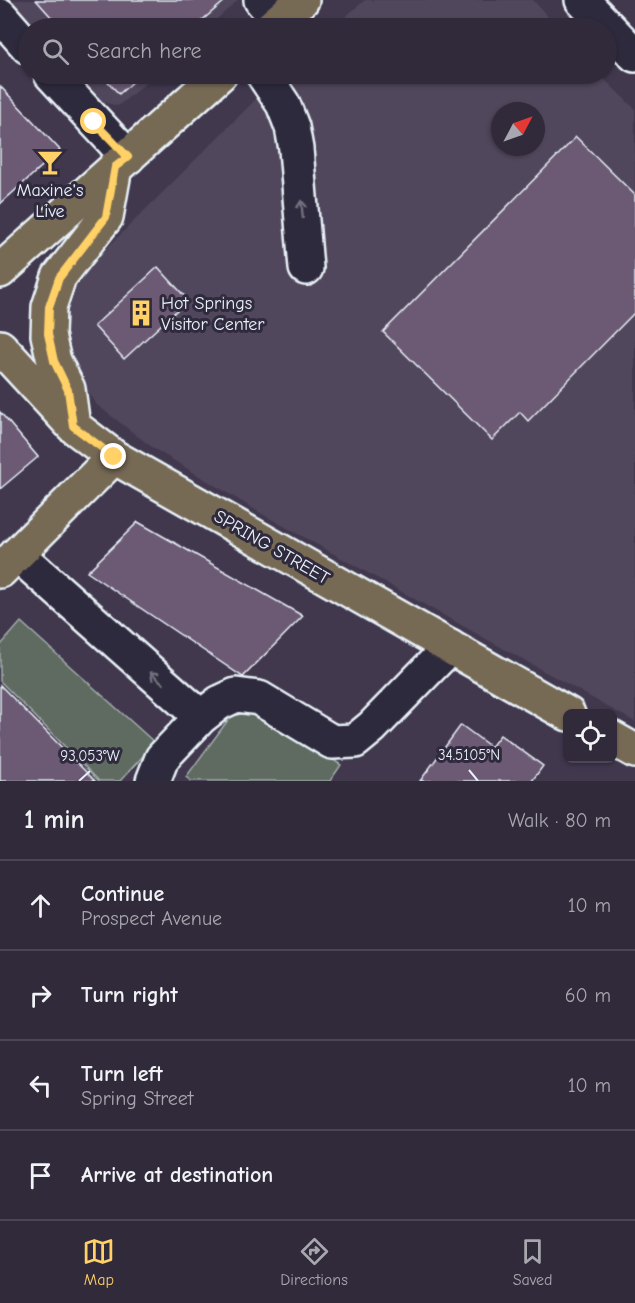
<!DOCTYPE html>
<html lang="en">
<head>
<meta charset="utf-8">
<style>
	body { margin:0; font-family:"Comic Neue",sans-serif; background:#3d3645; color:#f1f3f6 }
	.controls { position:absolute; right:18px; bottom:18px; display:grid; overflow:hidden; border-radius:9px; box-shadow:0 2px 4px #0004 }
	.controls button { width:54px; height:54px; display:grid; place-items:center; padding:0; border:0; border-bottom:2px solid #4c4654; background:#312a3a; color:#f1f3f6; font:30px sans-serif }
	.compass { position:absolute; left:491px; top:102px; width:54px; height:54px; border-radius:50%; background:#312a3a; box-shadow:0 2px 4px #0004; rotate:49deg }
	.stop { position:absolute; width:18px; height:18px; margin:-14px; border:4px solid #ffd166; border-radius:50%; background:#fff }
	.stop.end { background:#ffd166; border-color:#fff; box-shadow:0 2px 6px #0008 }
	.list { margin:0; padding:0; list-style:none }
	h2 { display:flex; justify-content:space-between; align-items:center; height:78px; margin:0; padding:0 24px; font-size:26px }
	h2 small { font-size:20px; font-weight:400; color:#a8a7af }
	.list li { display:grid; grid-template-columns:39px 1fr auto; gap:18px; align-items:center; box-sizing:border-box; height:90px; padding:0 24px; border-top:2px solid #4c4654 }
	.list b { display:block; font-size:22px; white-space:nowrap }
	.list p { margin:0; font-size:20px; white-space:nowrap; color:#a8a7af }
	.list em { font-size:20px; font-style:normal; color:#a8a7af }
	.icon { flex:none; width:33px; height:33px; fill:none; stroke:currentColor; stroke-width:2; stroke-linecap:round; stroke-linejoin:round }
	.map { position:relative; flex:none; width:635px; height:781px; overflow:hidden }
	.search { position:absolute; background:#312a3a; box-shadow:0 2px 4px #0004; left:18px; right:18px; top:18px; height:66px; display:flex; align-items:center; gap:15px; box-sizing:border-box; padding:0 21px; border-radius:33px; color:#a8a7af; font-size:22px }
	.sheet { height:438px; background:#312a3a }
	nav { display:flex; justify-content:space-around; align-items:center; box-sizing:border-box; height:84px; border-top:2px solid #4c4654; background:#312a3a; font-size:16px; color:#a8a7af }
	nav a { display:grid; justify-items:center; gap:3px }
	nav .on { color:#ffd166 }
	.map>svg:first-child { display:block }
	.built { fill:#51465c; fill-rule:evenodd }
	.park { fill:#5e6a60; stroke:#a3aeac; stroke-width:1.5 }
	.building { fill:#6c5a74; stroke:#e8f1f8; stroke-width:1.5 }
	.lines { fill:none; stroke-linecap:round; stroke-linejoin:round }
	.minor-casing { stroke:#e8f1f8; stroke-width:38 }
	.major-casing { stroke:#e8f1f8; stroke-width:38 }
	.minor { stroke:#2f2a3d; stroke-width:33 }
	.major { stroke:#776a54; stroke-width:33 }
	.oneway { stroke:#70707e }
	.route { stroke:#ffd166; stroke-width:8 }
	.ticks { fill:none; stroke:#e8f1f8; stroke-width:2 }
	.labels { text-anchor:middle; stroke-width:6; stroke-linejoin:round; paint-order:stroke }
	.poi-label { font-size:18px; fill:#e8f1f8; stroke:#2f2a3d }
	.street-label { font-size:18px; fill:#e8f1f8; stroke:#2f2a3d }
	.ticks-label { font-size:15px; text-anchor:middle; fill:#e8f1f8; stroke:#2f2a3d; stroke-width:6; stroke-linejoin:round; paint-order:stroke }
</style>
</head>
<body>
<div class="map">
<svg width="635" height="781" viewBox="0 0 635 781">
	<rect width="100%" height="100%" fill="#41384e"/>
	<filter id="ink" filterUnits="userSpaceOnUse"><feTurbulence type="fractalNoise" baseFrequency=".0167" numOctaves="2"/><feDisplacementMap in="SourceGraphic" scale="12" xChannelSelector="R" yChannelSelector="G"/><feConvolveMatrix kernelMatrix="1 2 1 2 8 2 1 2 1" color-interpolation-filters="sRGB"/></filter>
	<g filter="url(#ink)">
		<path class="built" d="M 11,0 L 237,0 L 237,1 L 207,28 L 37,28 Z
			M 365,0 L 533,0 L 558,28 L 332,28 Z
			M 78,74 L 157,74 L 118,106 L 103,102 Z
			M 281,74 L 599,74 L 635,109 L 635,722 L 264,515 L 153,448 L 97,405 L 57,349 L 62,300 L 86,269 ZM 500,111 L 536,111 L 536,147 L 500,147 Z"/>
		<path class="park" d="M 21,622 L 155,743 L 120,781 L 99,781 L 0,681 L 0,646 Z
			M 252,712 L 271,719 L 341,765 L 330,781 L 191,781 L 186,777 L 231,716 Z"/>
		<path class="building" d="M 36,0 L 226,0 L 193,28 L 61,28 Z
			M 101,74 L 142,74 L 119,94 Z
			M 0,86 L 60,150 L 0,204 Z
			M 576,137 L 635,195 L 635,312 L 528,421 L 520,412 L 492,440 L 383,332 Z
			M 158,267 L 188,300 L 124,359 L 94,326 Z
			M 0,412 L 38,457 L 0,489 Z
			M 138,522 L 303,616 L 243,677 L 87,572 Z
			M 0,685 L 95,781 L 0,781 Z
			M 461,725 L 491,747 L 500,735 L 543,766 L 532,781 L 420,781 Z"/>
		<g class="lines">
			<g class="minor-casing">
				<path id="minor" d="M 261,0 L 279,21
					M 582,0 L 635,55
					M 0,15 L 28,47
					M 51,74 L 128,157
					M 263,74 L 283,104 L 292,127 L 296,149 L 306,268
					M 17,554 L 201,717
					M 153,781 L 162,758 L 201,717 L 219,703 L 236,695 L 259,698 L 332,742 L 355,741 L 372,727 L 450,647"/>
			</g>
			<g class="major-casing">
				<path id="major" d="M 270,28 L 302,0
					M 0,271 L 220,74
					M 0,347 L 73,426 L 114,457 L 568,714
					M 73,426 L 68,389 L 54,361 L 48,335 L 49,307 L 59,277 L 106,217 L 115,167
					M 0,571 L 114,457
					M 612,738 L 635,751"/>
			</g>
			<use href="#minor" class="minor"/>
			<use href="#major" class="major"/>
		</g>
		<defs><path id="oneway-shaft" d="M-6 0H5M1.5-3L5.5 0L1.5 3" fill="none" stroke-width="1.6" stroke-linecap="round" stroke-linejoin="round" transform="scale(1.5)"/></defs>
		<g class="oneway">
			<use href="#oneway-shaft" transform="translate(302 209) rotate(-95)"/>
			<use href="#oneway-shaft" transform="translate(157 678) rotate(-138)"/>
		</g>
	</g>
	<g class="lines" filter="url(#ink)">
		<path class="route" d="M 94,122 L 128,157 L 115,167 L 106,217 L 59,278 L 49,307 L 48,334 L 54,361 L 68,390 L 73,426 L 114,457"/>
	</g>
	<path class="ticks" d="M 469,770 L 478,781M 79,781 L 90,771"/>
	<defs>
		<g id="bar-bare" transform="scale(2.07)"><path d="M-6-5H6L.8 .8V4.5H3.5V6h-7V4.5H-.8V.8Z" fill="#ffd166" stroke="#2f2a3d" stroke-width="2.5" paint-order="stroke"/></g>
		<g id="building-bare" transform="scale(2.07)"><path d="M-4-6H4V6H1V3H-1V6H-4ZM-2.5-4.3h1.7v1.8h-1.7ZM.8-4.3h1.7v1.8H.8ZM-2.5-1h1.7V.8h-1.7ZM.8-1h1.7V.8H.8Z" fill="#ffd166" stroke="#2f2a3d" stroke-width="2.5" paint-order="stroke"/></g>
	</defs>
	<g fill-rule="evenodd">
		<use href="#bar-bare" x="50" y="162"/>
		<use href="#building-bare" x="141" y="313"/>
	</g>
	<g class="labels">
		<g class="poi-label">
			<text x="50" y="196">Maxine's<tspan x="50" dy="21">Live</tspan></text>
			<text x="161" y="309" text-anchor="start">Hot Springs<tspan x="161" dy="21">Visitor Center</tspan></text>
		</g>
		<g class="street-label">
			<text transform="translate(272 547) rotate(30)" y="6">SPRING STREET</text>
		</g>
	</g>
	<g class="ticks-label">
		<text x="469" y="760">34.5105°N</text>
		<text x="90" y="761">93.053°W</text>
	</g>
</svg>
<div class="controls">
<button><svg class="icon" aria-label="locate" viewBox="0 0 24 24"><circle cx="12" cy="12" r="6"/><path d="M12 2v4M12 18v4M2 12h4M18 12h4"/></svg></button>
</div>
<svg class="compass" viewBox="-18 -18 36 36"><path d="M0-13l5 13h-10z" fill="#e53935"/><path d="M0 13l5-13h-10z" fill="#a8a7af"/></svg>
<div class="stop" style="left:94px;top:122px"></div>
<div class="stop end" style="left:114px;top:457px"></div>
<div class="search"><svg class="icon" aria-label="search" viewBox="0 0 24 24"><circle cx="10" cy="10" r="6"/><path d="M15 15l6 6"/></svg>Search here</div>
</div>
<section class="sheet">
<h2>1 min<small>Walk · 80 m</small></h2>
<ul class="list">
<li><svg class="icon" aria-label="ahead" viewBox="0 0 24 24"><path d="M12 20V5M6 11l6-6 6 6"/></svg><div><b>Continue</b><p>Prospect Avenue</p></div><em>10 m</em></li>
<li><svg class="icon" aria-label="right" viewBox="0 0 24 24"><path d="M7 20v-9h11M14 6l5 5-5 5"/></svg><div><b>Turn right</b></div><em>60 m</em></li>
<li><svg class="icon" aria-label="left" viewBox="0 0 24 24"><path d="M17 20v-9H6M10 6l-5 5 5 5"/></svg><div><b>Turn left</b><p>Spring Street</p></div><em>10 m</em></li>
<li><svg class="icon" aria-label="arrive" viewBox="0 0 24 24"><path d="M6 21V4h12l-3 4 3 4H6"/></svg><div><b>Arrive at destination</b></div></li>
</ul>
</section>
<nav>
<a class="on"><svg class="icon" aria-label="map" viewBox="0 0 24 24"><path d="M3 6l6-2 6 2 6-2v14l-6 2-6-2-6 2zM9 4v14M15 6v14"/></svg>Map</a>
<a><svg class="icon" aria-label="directions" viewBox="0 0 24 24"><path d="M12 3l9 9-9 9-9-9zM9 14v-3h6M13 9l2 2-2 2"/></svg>Directions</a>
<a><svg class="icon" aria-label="saved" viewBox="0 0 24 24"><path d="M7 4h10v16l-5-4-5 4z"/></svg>Saved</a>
</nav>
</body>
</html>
